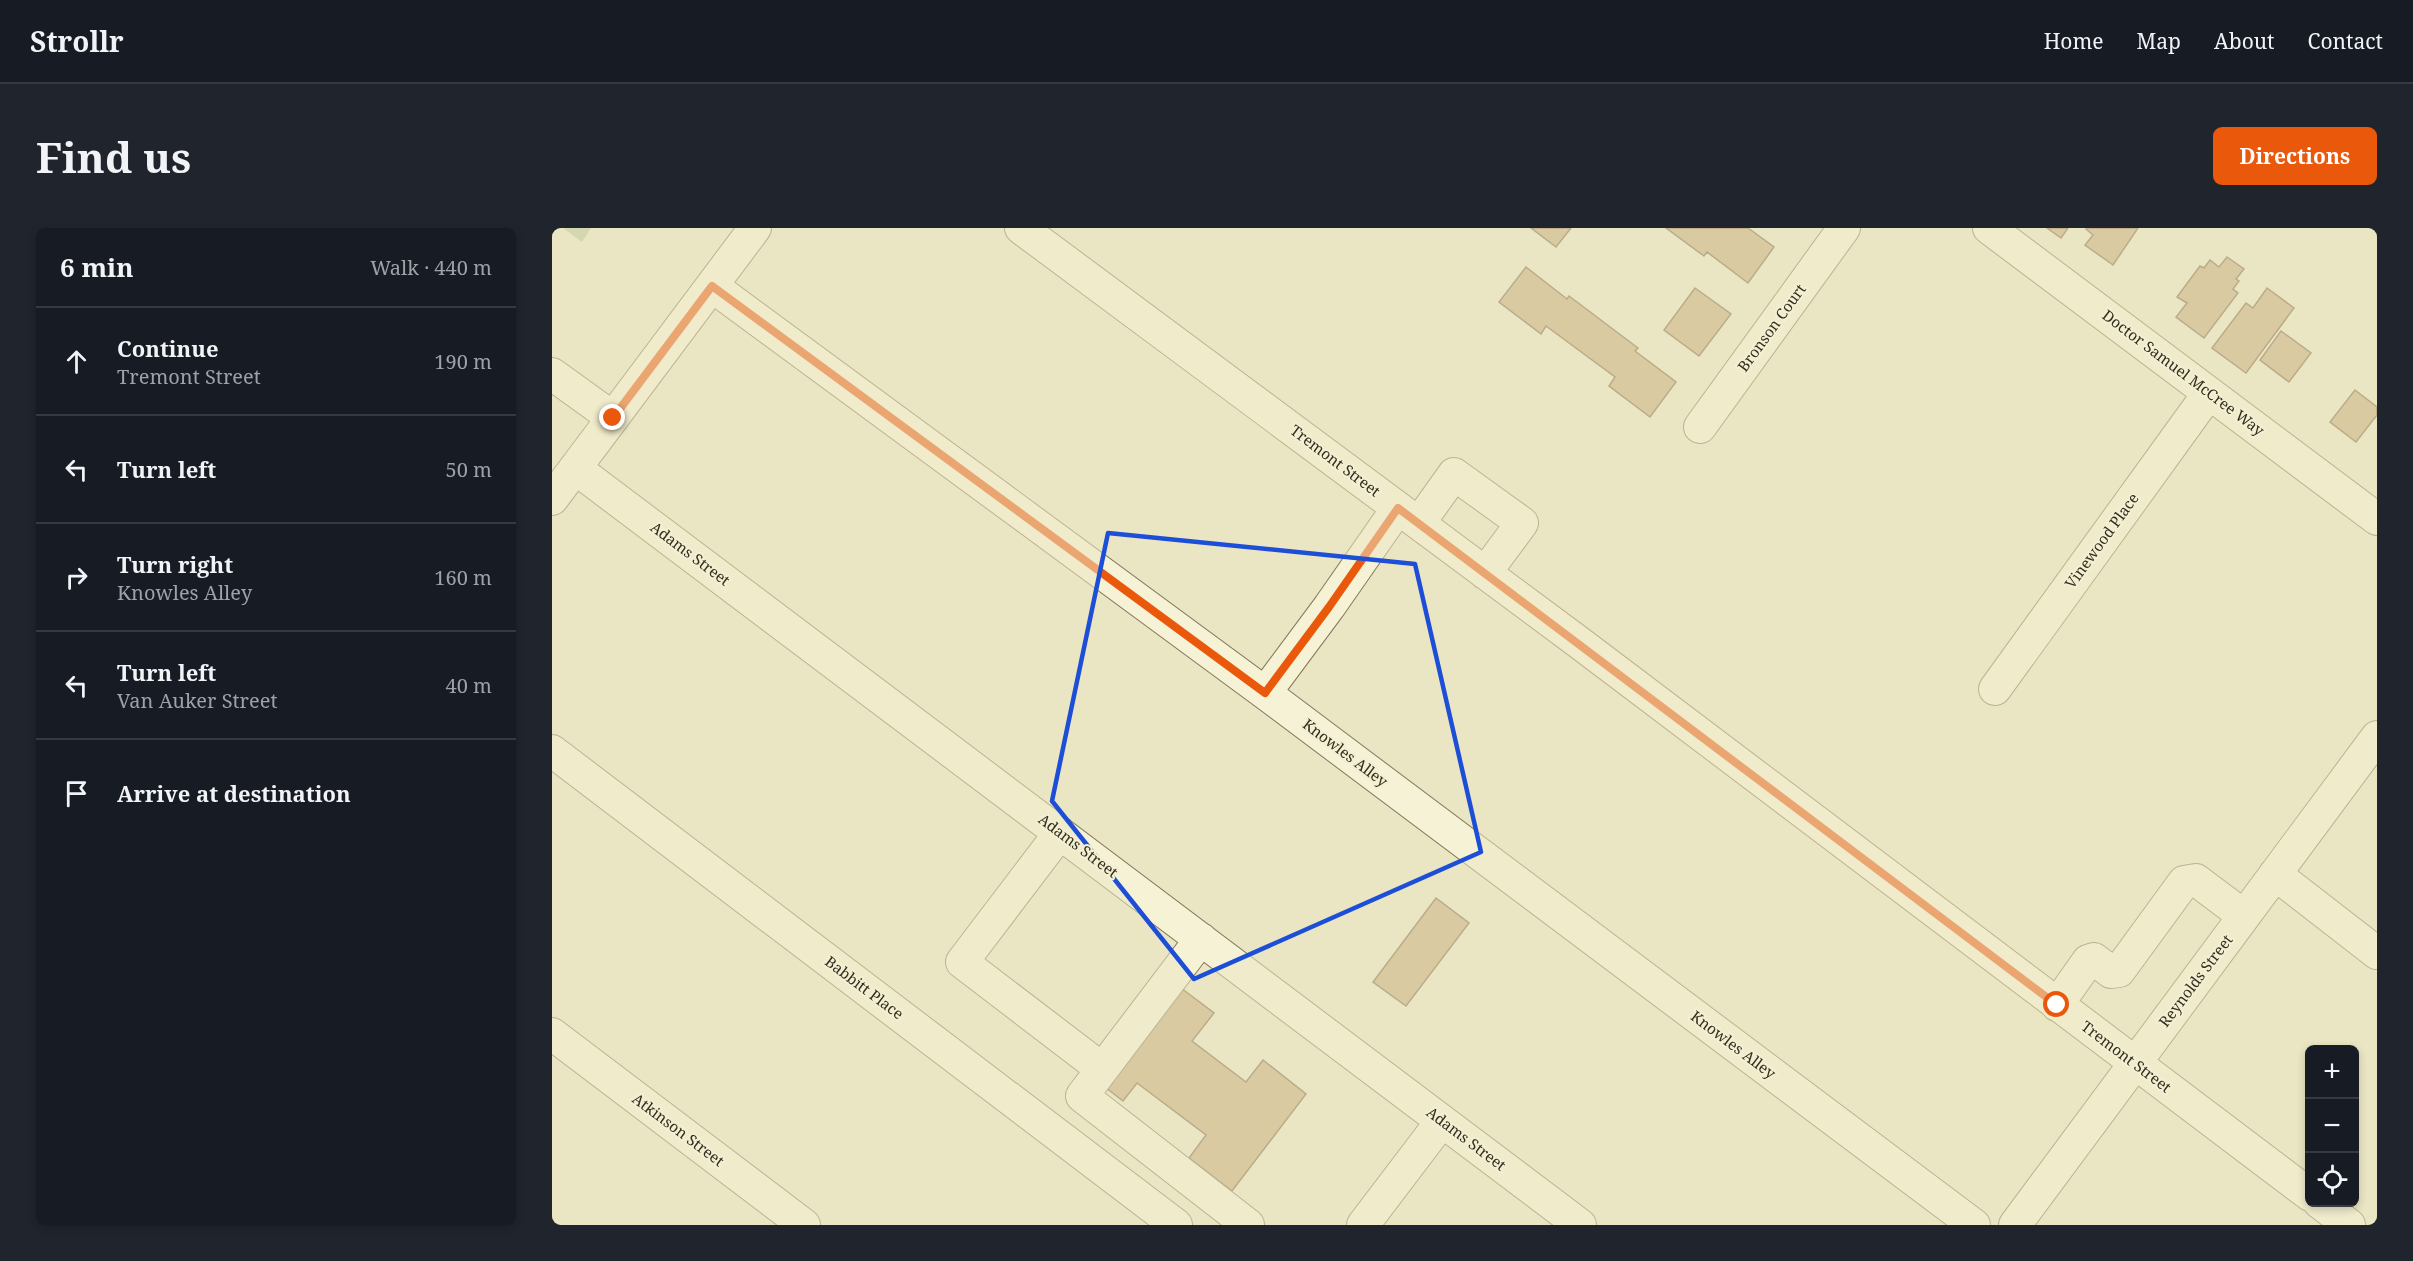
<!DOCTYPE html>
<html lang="en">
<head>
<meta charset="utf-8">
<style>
	body { margin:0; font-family:"Noto Serif",serif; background:#20242c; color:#f1f3f6 }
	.controls { position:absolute; right:18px; bottom:18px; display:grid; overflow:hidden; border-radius:9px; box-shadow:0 3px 9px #0003 }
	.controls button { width:54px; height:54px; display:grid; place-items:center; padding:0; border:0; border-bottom:2px solid #363941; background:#171b24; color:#f1f3f6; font:30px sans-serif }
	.stop { position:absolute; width:18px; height:18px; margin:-14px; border:4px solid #ea580c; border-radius:50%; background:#fff }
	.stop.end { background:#ea580c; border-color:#fff; box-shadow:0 2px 6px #0008 }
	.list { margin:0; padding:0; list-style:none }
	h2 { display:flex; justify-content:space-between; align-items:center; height:78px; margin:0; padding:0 24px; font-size:26px }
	h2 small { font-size:20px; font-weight:400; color:#9ea1a6 }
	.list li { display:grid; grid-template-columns:39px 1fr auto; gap:18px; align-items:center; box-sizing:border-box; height:108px; padding:0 24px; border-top:2px solid #363941 }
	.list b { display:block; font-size:22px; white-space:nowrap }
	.list p { margin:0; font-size:20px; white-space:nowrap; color:#9ea1a6 }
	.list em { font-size:20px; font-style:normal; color:#9ea1a6 }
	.icon { flex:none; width:33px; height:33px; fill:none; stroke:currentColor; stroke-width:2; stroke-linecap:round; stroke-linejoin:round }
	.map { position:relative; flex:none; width:1825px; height:997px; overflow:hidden; border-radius:9px }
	header { display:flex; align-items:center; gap:36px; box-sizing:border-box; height:84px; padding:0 30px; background:#171b24; border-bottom:2px solid #363941 }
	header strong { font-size:28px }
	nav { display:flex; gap:33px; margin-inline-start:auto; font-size:21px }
	.intro { display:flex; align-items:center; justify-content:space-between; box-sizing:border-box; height:144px; padding:0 36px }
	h1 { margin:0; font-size:42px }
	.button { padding:15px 27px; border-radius:9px; background:#ea580c; color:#fff; font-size:21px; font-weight:700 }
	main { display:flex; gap:36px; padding:0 36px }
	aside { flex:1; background:#171b24; border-radius:9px; box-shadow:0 3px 9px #0003 }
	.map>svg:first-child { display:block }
	.green { fill:#b9c897 }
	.building { fill:#c6a87b; stroke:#816742; stroke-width:1.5 }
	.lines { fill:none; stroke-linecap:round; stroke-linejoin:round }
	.minor-casing { stroke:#83785b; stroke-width:34 }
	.minor { stroke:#f6f2d5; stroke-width:32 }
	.route { stroke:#ea580c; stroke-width:8 }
	.marked { fill:none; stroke:#1d4ed8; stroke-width:4.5; stroke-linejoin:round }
	.labels { text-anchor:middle; stroke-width:4.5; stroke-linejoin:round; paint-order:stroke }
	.street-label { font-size:15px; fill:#342d1e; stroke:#f2efd2 }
</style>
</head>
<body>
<header>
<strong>Strollr</strong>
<nav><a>Home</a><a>Map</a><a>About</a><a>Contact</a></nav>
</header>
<div class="intro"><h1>Find us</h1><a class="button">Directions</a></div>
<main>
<aside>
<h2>6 min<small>Walk · 440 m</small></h2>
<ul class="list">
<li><svg class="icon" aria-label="ahead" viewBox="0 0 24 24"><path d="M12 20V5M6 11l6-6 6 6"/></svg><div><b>Continue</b><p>Tremont Street</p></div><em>190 m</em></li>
<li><svg class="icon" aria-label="left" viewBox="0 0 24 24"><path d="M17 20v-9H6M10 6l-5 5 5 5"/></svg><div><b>Turn left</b></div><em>50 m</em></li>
<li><svg class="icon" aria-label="right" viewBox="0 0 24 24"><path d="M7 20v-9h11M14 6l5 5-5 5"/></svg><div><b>Turn right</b><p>Knowles Alley</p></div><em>160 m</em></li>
<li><svg class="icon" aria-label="left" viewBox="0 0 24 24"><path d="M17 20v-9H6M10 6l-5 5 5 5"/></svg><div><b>Turn left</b><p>Van Auker Street</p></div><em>40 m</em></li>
<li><svg class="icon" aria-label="arrive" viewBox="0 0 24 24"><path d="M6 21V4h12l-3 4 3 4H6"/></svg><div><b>Arrive at destination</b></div></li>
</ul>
</aside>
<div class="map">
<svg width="1825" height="997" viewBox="0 0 1825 997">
	<rect width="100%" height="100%" fill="#eae6c3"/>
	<path class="green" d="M 11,0 L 39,0 L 30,14 Z"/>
	<path class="building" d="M 979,0 L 1019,0 L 1004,19 Z
		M 1114,0 L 1196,0 L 1222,19 L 1196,55 L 1155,24 L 1152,28 Z
		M 1495,0 L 1516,0 L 1509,10 Z
		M 1535,0 L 1586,0 L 1561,37 L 1533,17 L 1541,7 L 1534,1 Z
		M 1675,29 L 1692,41 L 1684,51 L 1687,53 L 1681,61 L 1686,65 L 1652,110 L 1624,89 L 1635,75 L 1625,69 L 1648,38 L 1652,40 L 1658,32 L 1667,39 Z
		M 974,39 L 1015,71 L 1017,68 L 1086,120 L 1083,123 L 1124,154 L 1098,189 L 1057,158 L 1063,149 L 994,98 L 989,106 L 947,74 Z
		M 1143,60 L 1179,86 L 1147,128 L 1112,102 Z
		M 1715,60 L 1742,80 L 1694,145 L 1660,120 L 1694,75 L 1701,80 Z
		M 1729,103 L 1759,125 L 1737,154 L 1708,132 Z
		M 1803,162 L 1825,179 L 1825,187 L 1804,214 L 1778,194 Z
		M 884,670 L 917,695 L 854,778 L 821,754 Z
		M 629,760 L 662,785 L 640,813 L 694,854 L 711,832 L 754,866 L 680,963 L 637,930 L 654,907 L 585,855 L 571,873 L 553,859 Z"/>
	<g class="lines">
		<g class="minor-casing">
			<path id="minor" d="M 469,0 L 1025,413 L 1758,967
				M 1437,0 L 1825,291
				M 160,58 L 713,465 L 1422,997
				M 0,146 L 61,190
				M 1148,199 L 1292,0
				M 23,240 L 1028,997
				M 0,271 L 203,0
				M 867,295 L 902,246 L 970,295 L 933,345
				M 1443,461 L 1657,165
				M 713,465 L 777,379 L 846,280
				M 0,523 L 624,997
				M 508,605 L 410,734 L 550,841
				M 1723,646 L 1825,725
				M 649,711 L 530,868 L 696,997
				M 1505,777 L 1536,733 L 1542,731 L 1559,744 L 1567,743 L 1632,654 L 1644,652 L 1692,688
				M 0,806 L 252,997
				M 1767,974 L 1797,997
				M 811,997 L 890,893
				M 1463,997 L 1825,509"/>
		</g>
		<use href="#minor" class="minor"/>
	</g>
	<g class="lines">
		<path class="route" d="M 61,190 L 160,58 L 713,465 L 777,379 L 846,280 L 1505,777"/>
	</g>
	<path d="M0 0H1825V997H0ZM 556,305 L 863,336 L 929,624 L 642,751 L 500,573 Z" fill="#eae6c3" fill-opacity=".55" fill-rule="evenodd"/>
	<path class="marked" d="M 556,305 L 863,336 L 929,624 L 642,751 L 500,573 Z"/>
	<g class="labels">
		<g class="street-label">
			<text transform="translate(1220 100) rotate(-54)" y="5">Bronson Court</text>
			<text transform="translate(1631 145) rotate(37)" y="5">Doctor Samuel McCree Way</text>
			<text transform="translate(783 233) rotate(37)" y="5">Tremont Street</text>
			<text transform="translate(1550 313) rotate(-54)" y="5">Vinewood Place</text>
			<text transform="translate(138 326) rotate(37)" y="5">Adams Street</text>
			<text transform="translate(793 525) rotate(37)" y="5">Knowles Alley</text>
			<text transform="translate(526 618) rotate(37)" y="5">Adams Street</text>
			<text transform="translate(1644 753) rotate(-53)" y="5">Reynolds Street</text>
			<text transform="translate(312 760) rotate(37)" y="5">Babbitt Place</text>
			<text transform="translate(1181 817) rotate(37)" y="5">Knowles Alley</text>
			<text transform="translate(1574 829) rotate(37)" y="5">Tremont Street</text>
			<text transform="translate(126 902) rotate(37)" y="5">Atkinson Street</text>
			<text transform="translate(914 911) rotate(37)" y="5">Adams Street</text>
		</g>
	</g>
</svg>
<div class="controls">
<button>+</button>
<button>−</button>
<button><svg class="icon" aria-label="locate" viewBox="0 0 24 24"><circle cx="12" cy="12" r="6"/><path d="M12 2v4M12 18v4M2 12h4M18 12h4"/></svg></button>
</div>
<div class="stop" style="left:1505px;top:777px"></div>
<div class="stop end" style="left:61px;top:190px"></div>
</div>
</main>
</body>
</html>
